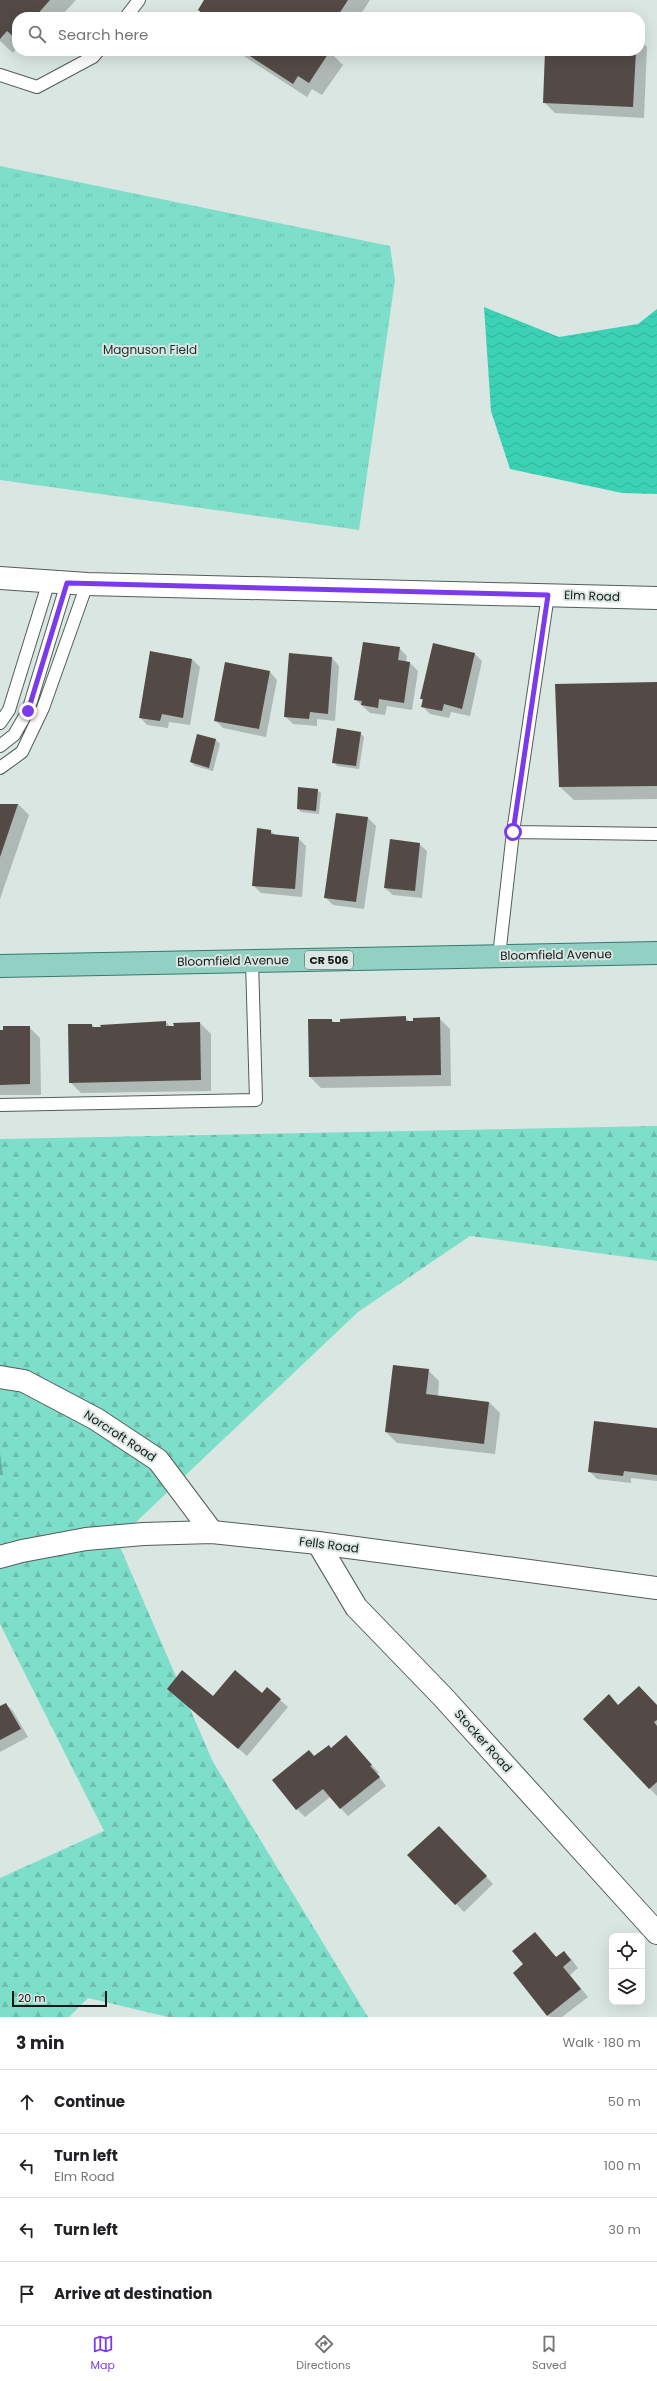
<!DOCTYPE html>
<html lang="en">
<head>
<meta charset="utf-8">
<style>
	body { margin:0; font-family:Poppins,sans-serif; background:#f2f2f2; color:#202124 }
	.controls { position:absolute; right:12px; bottom:12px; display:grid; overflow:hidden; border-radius:8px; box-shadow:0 4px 16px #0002 }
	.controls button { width:36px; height:36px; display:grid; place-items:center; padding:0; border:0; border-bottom:1px solid #e0e0e0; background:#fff; color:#202124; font:20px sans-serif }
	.scale { position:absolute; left:12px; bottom:10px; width:95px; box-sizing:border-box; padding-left:4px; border:2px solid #141917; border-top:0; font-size:11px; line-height:14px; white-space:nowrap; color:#141917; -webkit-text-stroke:3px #dae6e2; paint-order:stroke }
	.stop { position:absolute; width:12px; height:12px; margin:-9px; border:3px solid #7c3aed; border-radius:50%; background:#fff }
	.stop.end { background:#7c3aed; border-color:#fff; box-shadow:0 1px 4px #0008 }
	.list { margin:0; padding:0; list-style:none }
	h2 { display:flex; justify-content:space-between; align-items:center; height:52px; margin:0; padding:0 16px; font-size:17px }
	h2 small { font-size:13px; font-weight:400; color:#757577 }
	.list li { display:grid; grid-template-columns:26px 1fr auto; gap:12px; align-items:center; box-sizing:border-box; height:64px; padding:0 16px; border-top:1px solid #e0e0e0 }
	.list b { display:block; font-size:15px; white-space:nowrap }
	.list p { margin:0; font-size:13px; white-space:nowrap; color:#757577 }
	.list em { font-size:13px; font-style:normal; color:#757577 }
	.icon { flex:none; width:22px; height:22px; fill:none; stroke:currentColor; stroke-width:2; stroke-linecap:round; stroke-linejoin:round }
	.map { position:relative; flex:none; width:657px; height:2017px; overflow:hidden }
	.search { position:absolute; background:#fff; box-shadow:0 4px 16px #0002; left:12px; right:12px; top:12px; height:44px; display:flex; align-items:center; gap:10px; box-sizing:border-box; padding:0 14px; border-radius:16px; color:#757577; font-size:15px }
	.sheet { height:308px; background:#fff }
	nav { display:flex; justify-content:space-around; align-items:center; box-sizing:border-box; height:56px; border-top:1px solid #e0e0e0; background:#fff; font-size:11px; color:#757577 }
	nav a { display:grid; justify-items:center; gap:2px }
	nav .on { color:#7c3aed }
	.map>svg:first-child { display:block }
	.grass { fill:url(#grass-tufts) }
	.forest { fill:url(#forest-firs) }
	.water { fill:url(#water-waves) }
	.shadow { fill:#0003 }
	.building { fill:#534a47 }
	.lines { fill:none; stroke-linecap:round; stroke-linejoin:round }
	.service-casing { stroke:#525d5a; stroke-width:14 }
	.minor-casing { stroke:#525d5a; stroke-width:24 }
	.tertiary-casing { stroke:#525d5a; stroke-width:24 }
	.primary-casing { stroke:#357b6d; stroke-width:24 }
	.service { stroke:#fff; stroke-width:12 }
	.minor { stroke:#fff; stroke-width:22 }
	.tertiary { stroke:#fff; stroke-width:22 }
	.primary { stroke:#91d0c3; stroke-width:22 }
	.route { stroke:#7c3aed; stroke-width:5 }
	.labels { text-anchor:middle; stroke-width:4; stroke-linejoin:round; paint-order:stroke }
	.shield { fill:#dae6e2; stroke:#4f5654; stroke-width:1 }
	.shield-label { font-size:11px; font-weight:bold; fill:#141917 }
	.park-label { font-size:12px; fill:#19302b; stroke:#dae6e2 }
	.street-label { font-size:12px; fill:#141917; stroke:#dae6e2 }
</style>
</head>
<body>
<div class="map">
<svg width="657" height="2017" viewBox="0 0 657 2017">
	<defs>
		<pattern id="grass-tufts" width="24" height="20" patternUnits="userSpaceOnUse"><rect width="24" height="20" fill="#7ddfc9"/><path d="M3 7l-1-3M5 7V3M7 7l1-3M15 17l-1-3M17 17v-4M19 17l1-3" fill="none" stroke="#6bbfac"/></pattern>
		<pattern id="forest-firs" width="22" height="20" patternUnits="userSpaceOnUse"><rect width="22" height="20" fill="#7ddfc9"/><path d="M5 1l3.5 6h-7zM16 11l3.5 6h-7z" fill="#6bbfac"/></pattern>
		<pattern id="water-waves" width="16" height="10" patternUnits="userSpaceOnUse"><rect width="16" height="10" fill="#3bd1b5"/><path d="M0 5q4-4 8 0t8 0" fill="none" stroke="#33b39b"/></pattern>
	</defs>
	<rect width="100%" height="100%" fill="#dae6e2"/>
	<path class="grass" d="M 0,166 L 390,246 L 395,280 L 359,530 L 0,480 Z"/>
	<path class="forest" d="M 657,1126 L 657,1261 L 470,1236 L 358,1312 L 117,1540 L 213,1762 L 368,2017 L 168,2017 L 88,1998 L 69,2017 L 0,2017 L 0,1878 L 104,1831 L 0,1624 L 0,1139 Z"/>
	<path class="water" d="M 484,307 L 559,337 L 638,324 L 657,309 L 657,494 L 622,493 L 510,469 L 491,411 Z"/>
	<path class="shadow" d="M 0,0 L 76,0 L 60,17 L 17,17 L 17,48 L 13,53 L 0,41 Z
		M 205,0 L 370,0 L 359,17 L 206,17 L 199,9 Z
		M 640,40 L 647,47 L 644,118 L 555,113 L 544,102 L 546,51 L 640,51 Z
		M 236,51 L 337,51 L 334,56 L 343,65 L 322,95 L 312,89 L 307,97 Z
		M 399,648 L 407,656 L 406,662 L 410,663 L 418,671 L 412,710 L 387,706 L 385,715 L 370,713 L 355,699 Z
		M 151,652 L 192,659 L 200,667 L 190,725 L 169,722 L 168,728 L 147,725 L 140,717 Z
		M 475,654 L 482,661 L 470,716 L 451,712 L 449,718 L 430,714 L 422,706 L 423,701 L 421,699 Z
		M 332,658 L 339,666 L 335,721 L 317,719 L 317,726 L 293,724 L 285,716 Z
		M 270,672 L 277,680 L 266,737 L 223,728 L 215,720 Z
		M 657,683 L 657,799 L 574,800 L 560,787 L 556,685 Z
		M 360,733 L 364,737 L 359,769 L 337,766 L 334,762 Z
		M 216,740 L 220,744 L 213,771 L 195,766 L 191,762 Z
		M 317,790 L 321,793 L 319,814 L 301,812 L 298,809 Z
		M 18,804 L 29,815 L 0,899 L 0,805 Z
		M 337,814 L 368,818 L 376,826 L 364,909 L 333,905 L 325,897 Z
		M 271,831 L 276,836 L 298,838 L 306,846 L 302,897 L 261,893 L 253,885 Z
		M 419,844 L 427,851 L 422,898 L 393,895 L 385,888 Z
		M 405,1017 L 410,1022 L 439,1018 L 450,1029 L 451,1086 L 321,1088 L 310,1077 L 331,1020 L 335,1023 L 341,1023 Z
		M 166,1022 L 171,1027 L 200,1023 L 211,1034 L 211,1091 L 81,1093 L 70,1082 L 92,1025 L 95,1028 L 131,1025 L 132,1023 Z
		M 29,1027 L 40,1038 L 41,1095 L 0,1095 L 0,1031 Z
		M 428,1370 L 439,1381 L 438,1396 L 489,1402 L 500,1413 L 495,1454 L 397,1443 L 386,1432 Z
		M 657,1429 L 657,1481 L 631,1478 L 631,1483 L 597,1479 L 589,1471 Z
		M 0,1453 L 3,1475 L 0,1475 Z
		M 262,1695 L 280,1700 L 288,1707 L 247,1756 L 176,1696 L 213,1698 Z
		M 609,1696 L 619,1706 L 657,1706 L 657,1796 L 584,1719 Z
		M 6,1704 L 13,1711 L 28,1737 L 0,1752 L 0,1707 Z
		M 353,1744 L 379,1773 L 377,1774 L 386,1786 L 348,1816 L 330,1797 L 305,1817 L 297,1809 L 331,1749 Z
		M 446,1835 L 493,1884 L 464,1912 L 409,1855 Z
		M 535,1933 L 557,1958 L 564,1952 L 572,1960 L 578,1968 L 570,1975 L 588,1997 L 562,2017 L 550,2017 L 548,2015 L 524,1964 Z"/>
	<path class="building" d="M 0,0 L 50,0 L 35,17 L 17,17 L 15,38 L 7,31 L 0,39 Z
		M 204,0 L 348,0 L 337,17 L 207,17 L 198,10 Z
		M 242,51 L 330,51 L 309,83 L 298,76 L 293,84 Z
		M 545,51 L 636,51 L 633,107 L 543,103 Z
		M 363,642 L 400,647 L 398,660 L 410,662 L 404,703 L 379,699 L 378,708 L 361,705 L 362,701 L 354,700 Z
		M 433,643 L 475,653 L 462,709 L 444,704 L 442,711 L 421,707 L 423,699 L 420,699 Z
		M 150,651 L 192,659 L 183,718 L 162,714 L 160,721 L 139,718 Z
		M 289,653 L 332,657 L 328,714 L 310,712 L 309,719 L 284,717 Z
		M 225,662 L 270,671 L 259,729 L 214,721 Z
		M 657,682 L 657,786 L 559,787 L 555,684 Z
		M 337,728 L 361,732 L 356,766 L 332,763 Z
		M 197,734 L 216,739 L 209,768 L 190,762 Z
		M 298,787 L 318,789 L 316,811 L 297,809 Z
		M 0,804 L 18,804 L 0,857 Z
		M 336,813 L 368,817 L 356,902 L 324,898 Z
		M 257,828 L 271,830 L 271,834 L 299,837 L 295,889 L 252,886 Z
		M 390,839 L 420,843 L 415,891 L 384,888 Z
		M 406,1016 L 406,1021 L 413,1021 L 413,1018 L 440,1017 L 441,1075 L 309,1077 L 308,1019 L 332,1019 L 332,1022 L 340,1022 L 340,1019 Z
		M 166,1021 L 166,1026 L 174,1026 L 173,1023 L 200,1022 L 201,1080 L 69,1083 L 68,1024 L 92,1024 L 92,1027 L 101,1027 L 100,1025 Z
		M 3,1026 L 30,1026 L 30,1084 L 0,1085 L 0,1030 L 3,1030 Z
		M 393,1365 L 429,1369 L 426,1394 L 489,1402 L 484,1444 L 385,1432 Z
		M 594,1421 L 657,1428 L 657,1475 L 624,1471 L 623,1476 L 588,1472 Z
		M 182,1670 L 213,1696 L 235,1670 L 262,1693 L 267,1687 L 281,1699 L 238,1749 L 167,1689 Z
		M 639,1686 L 657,1705 L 657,1720 L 654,1722 L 657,1726 L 657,1782 L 649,1789 L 583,1719 L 609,1694 L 618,1705 Z
		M 6,1703 L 21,1729 L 0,1740 L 0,1706 Z
		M 346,1735 L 372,1765 L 370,1766 L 380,1777 L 340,1809 L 323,1789 L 296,1810 L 272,1780 L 309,1750 L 314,1756 L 329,1745 L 331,1748 Z
		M 439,1826 L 487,1876 L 455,1905 L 407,1855 Z
		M 535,1932 L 556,1957 L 564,1951 L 571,1960 L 563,1967 L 581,1989 L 547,2016 L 513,1973 L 523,1964 L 512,1951 Z"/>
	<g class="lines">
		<g class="service-casing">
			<path id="service" d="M 126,17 L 139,0
				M 0,75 L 37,87 L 93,57 L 98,51
				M 0,723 L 9,710 L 49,581
				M 0,746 L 14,735 L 28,711 L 67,583
				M 0,768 L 22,752 L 43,708 L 87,584
				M 513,832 L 657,834
				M 499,956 L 513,832 L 548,595
				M 0,1105 L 256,1100 L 252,961"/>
		</g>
		<g class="minor-casing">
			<path id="minor" d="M 0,1377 L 24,1381 L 96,1419 L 158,1460 L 212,1532
				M 318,1543 L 356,1607 L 443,1697 L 657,1933"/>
		</g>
		<g class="tertiary-casing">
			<path id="tertiary" d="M 0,578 L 87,584 L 657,598
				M 0,1557 L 22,1551 L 86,1539 L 143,1534 L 212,1532 L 318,1543 L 657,1588"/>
		</g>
		<g class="primary-casing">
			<path id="primary" d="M 0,966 L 657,953"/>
		</g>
		<use href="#service" class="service"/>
		<use href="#minor" class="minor"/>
		<use href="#tertiary" class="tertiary"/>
		<use href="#primary" class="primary"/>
	</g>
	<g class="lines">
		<path class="route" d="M 28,711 L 67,583 L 548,595 L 513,832"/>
	</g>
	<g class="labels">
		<rect class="shield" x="305" y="951" width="48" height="18" rx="3"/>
		<g class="shield-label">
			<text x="329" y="964">CR 506</text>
		</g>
		<g class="park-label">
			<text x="150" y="354">Magnuson Field</text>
		</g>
		<g class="street-label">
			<text transform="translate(592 596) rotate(2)" y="4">Elm Road</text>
			<text transform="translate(556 955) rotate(-1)" y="4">Bloomfield Avenue</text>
			<text transform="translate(233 961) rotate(-1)" y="4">Bloomfield Avenue</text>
			<text transform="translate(120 1436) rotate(33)" y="4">Norcroft Road</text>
			<text transform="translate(329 1545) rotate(7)" y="4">Fells Road</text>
			<text transform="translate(483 1741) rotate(48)" y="4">Stocker Road</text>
		</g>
	</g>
</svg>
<div class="controls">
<button><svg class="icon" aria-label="locate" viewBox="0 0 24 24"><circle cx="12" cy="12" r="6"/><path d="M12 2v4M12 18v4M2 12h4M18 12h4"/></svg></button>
<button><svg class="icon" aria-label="layers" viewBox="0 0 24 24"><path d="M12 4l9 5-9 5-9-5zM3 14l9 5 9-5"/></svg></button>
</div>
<div class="scale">20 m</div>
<div class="stop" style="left:513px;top:832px"></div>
<div class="stop end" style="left:28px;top:711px"></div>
<div class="search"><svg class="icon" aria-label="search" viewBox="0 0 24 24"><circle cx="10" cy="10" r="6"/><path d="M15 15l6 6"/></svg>Search here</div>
</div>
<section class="sheet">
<h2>3 min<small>Walk · 180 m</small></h2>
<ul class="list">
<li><svg class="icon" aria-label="ahead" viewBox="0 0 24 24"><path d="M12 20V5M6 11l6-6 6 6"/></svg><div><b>Continue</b></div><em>50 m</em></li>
<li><svg class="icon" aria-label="left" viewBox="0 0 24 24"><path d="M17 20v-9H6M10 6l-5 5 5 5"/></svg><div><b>Turn left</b><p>Elm Road</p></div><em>100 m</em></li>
<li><svg class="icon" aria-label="left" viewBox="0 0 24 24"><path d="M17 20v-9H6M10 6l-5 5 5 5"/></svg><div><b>Turn left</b></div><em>30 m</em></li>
<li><svg class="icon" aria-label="arrive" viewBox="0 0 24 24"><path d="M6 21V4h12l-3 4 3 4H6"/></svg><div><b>Arrive at destination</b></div></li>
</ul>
</section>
<nav>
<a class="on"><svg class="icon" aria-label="map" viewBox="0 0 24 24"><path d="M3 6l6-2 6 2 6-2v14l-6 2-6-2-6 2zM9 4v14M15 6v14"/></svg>Map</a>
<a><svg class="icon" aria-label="directions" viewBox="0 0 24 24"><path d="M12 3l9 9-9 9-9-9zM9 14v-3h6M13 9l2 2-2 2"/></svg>Directions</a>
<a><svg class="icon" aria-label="saved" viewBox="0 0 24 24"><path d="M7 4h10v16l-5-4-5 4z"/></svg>Saved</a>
</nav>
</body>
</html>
